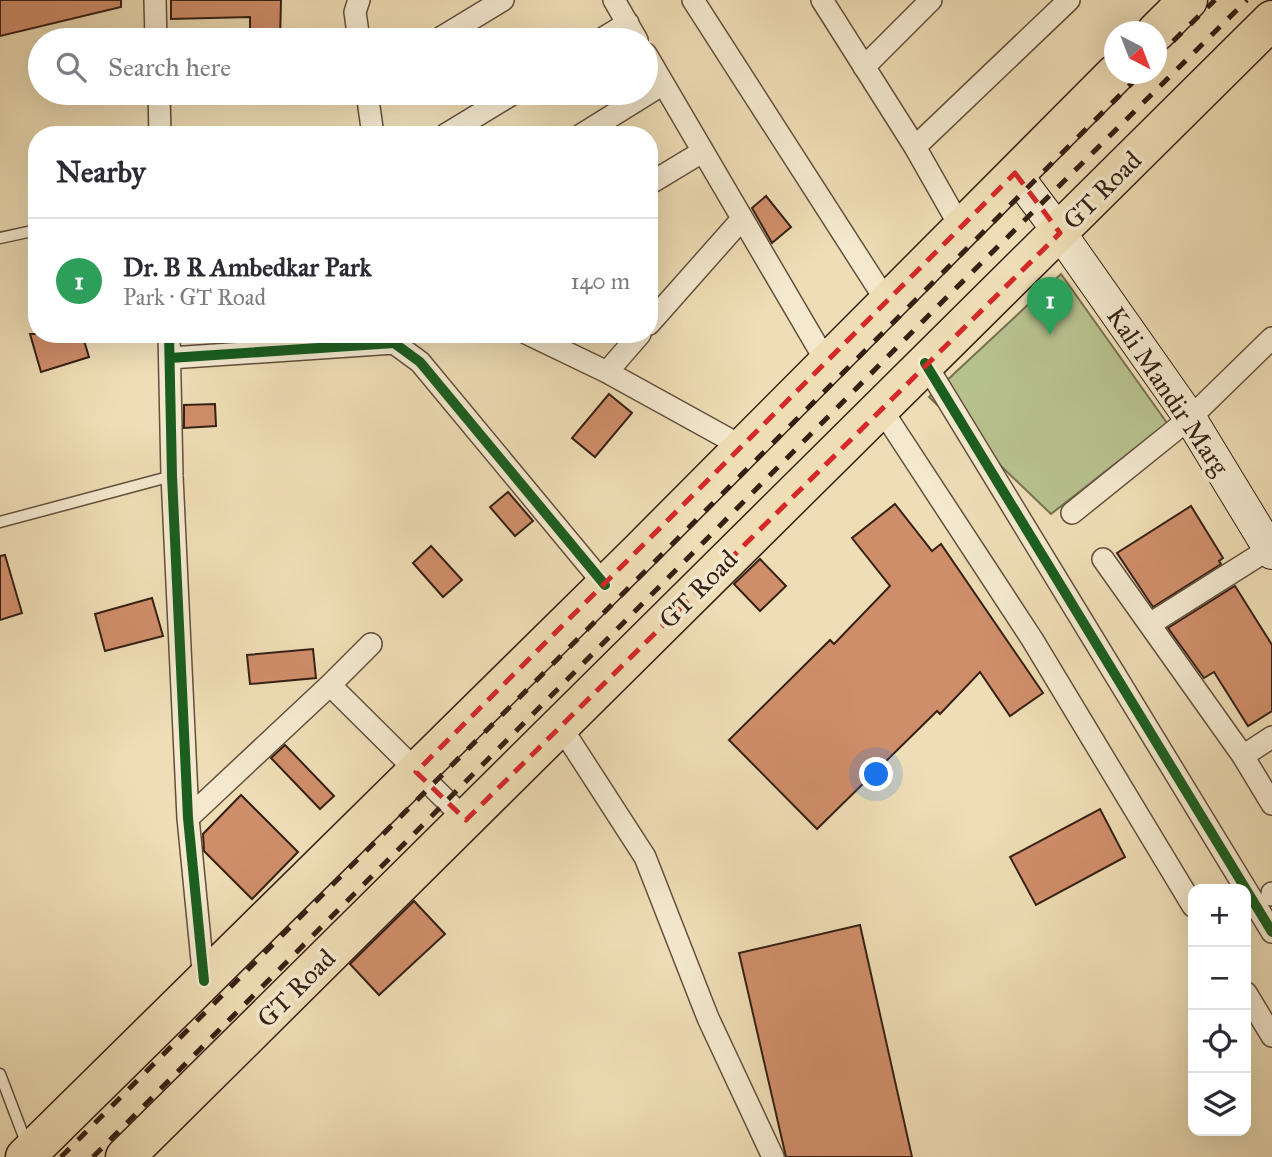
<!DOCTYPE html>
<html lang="en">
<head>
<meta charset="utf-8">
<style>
	body { margin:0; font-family:"IM FELL Great Primer",serif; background:#f2f2f3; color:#2b2b33 }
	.controls { position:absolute; right:21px; bottom:21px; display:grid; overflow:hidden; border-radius:14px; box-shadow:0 7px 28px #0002 }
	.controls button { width:63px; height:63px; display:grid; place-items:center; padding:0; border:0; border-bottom:2px solid #e1e1e2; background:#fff; color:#2b2b33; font:35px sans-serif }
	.compass { position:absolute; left:1104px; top:21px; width:63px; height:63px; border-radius:50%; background:#fff; box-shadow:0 7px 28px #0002; rotate:138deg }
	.you { position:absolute; left:877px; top:775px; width:24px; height:24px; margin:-18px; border:5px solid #fff; border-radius:50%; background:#1a73e8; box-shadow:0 0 0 10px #1a73e833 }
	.badge { display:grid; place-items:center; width:46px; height:46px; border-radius:50%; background:#b45309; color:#fff; font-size:23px; font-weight:700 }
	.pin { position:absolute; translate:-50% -58px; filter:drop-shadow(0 2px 4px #0008) }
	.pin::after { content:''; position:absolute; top:37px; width:24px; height:21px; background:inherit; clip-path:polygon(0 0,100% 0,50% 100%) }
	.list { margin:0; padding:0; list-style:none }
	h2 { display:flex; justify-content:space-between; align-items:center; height:91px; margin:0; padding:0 28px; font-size:30px }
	h2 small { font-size:23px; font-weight:400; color:#7c7c81 }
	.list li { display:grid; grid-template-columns:46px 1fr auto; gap:21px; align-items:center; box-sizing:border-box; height:126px; padding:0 28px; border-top:2px solid #e1e1e2 }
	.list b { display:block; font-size:26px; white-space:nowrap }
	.list p { margin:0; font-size:23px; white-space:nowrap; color:#7c7c81 }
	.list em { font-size:23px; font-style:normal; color:#7c7c81 }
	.icon { flex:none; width:38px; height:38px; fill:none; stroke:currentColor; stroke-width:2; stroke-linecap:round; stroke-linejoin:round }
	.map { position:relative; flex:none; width:1272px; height:1157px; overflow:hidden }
	.search { position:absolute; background:#fff; box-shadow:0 7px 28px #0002; left:28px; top:28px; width:630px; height:77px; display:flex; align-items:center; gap:18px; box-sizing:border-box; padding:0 24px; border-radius:38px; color:#7c7c81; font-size:26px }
	.panel { position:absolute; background:#fff; box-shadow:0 7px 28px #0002; left:28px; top:126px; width:630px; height:217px; border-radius:28px }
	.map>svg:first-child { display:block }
	.green { fill:#b7c18e; stroke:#767051; stroke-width:2 }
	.building { fill:#cf8e6a; stroke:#362014; stroke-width:2 }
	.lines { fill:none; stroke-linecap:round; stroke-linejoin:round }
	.lane-casing { stroke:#644f3c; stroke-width:13 }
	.street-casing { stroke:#644f3c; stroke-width:24 }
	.secondary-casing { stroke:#362014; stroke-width:34 }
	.highway-casing { stroke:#362014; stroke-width:41 }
	.lane { stroke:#f4e9cf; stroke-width:10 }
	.street { stroke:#f4e9cf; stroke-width:21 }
	.secondary { stroke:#f4e9cf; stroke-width:32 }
	.highway { stroke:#eeddb5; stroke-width:38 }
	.rail { stroke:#362014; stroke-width:5; stroke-dasharray:12 12; stroke-linecap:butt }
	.cycleway-casing { stroke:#f4e9cf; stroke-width:15 }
	.cycleway { stroke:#1b5e20; stroke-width:10 }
	.marked { fill:none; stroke:#d62828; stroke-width:5; stroke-dasharray:14 9; stroke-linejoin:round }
	.labels { text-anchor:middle; stroke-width:7; stroke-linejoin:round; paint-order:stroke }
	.street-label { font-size:26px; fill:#362014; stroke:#f4e9cf }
</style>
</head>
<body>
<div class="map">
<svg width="1272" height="1157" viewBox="0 0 1272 1157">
	<rect width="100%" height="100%" fill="#eeddb5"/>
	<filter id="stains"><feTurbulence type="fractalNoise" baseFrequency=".00286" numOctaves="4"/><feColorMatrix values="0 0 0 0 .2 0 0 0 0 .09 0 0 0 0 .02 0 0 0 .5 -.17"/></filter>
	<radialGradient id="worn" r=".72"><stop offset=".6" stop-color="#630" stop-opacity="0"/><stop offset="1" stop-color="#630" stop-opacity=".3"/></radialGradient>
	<path class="green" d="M 1061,274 L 1167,423 L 1051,514 L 929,397 Z"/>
	<path class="building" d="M 0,0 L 121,0 L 121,7 L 0,36 Z
		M 171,0 L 281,0 L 280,40 L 250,40 L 250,17 L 171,19 Z
		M 766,196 L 791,227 L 772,243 L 752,208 Z
		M 30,334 L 82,334 L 89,357 L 41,372 Z
		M 609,394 L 632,413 L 595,457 L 572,438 Z
		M 215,404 L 216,426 L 184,428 L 184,405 Z
		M 508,492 L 533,521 L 515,536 L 490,507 Z
		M 895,504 L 932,551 L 941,544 L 1043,693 L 1010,716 L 980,672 L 940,714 L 937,711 L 817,829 L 729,740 L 830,640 L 834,644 L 890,586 L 852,538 Z
		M 1191,506 L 1223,558 L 1219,561 L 1221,564 L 1153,607 L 1117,553 Z
		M 431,546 L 462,580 L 443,597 L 413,563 Z
		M 5,555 L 22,613 L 0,620 L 0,556 Z
		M 760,559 L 786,586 L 760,611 L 734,584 Z
		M 1235,586 L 1272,645 L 1272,711 L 1248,726 L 1214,672 L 1204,678 L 1168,628 Z
		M 152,598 L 163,636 L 105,651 L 95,614 Z
		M 313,649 L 316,678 L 250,684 L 247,655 Z
		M 285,745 L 334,796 L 320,809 L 271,758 Z
		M 241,795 L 298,852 L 252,899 L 204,851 L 203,834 Z
		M 1100,809 L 1125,857 L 1036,905 L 1010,857 Z
		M 414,901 L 445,934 L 379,995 L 350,964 Z
		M 860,925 L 912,1157 L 786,1157 L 739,953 Z"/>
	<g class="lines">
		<g class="lane-casing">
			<path id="lane" d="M 0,238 L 37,230
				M 0,522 L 172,476
				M 0,1074 L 27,1145"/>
		</g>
		<g class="street-casing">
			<path id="street" d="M 155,0 L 156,40
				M 359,0 L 355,12 L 359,40
				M 614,0 L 637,40
				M 693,0 L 887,302
				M 822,0 L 915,147 L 1069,0
				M 437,40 L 503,0
				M 600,40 L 628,23
				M 646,54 L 827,363
				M 864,67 L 931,0
				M 159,93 L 160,135
				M 367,93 L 373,135
				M 445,135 L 514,93
				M 581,135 L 663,84
				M 915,147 L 961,228
				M 649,184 L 702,152
				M 649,324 L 742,219
				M 169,334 L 172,476 L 188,818 L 204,981
				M 528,334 L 607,372 L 743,447
				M 170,358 L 394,343 L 420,362 L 605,585
				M 925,363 L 1272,932
				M 607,372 L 640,334
				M 880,407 L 1032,639 L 1193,906
				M 1072,513 L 1190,418 L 1272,338
				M 1103,559 L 1243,756 L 1272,804
				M 1150,624 L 1269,549
				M 330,685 L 466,820
				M 561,727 L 645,857 L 708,1018 L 773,1157
				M 1243,756 L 1272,737
				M 188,818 L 330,685 L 371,644
				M 1272,893 L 1272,895
				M 1246,993 L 1272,1036"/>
		</g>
		<g class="secondary-casing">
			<path id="secondary" d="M 1015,173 L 1060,233 L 1190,418 L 1272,553"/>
		</g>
		<g class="highway-casing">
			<path id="highway" d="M 1156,32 L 1188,0
				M 25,1157 L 640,551 L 1115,74
				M 125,1157 L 1272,20"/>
		</g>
		<use href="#lane" class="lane"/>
		<use href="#street" class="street"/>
		<use href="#secondary" class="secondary"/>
		<use href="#highway" class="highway"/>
		<path class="rail" d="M 1156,58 L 1215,0
			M 61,1157 L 1141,74
			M 93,1157 L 945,299 L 1247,0"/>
		<g class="cycleway-casing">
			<path id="cycleway" d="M 169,334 L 172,476 L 188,818 L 204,981
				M 170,358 L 394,343 L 420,362 L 605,585
				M 925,363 L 1272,932"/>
		</g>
		<use href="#cycleway" class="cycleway"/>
	</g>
	<path class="marked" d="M 1015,173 L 1060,233 L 466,820 L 416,772 Z"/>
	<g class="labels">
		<g class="street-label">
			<text transform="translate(1102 190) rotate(-45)" y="9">GT Road</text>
			<text transform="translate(1168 391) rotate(56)" y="9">Kali Mandir Marg</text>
			<text transform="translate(698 589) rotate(-45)" y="9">GT Road</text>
			<text transform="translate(296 988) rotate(-45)" y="9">GT Road</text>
		</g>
	</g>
	<rect width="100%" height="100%" filter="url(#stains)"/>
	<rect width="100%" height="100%" fill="url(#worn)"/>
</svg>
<div class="controls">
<button>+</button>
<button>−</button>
<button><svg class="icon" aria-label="locate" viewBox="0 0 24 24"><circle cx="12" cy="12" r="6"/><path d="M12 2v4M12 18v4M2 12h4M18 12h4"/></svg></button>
<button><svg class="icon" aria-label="layers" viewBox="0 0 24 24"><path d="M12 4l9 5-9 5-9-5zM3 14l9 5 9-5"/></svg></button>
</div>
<svg class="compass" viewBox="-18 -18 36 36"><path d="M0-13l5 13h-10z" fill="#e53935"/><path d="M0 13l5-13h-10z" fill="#7c7c81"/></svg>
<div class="you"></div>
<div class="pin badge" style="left:1050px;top:335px;background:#2e9e5b">1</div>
<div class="search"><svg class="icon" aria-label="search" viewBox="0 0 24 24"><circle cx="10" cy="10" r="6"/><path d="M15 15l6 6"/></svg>Search here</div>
<section class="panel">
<h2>Nearby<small></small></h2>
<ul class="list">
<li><span class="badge" style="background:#2e9e5b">1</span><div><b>Dr. B R Ambedkar Park</b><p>Park · GT Road</p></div><em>140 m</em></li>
</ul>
</section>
</div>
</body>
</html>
